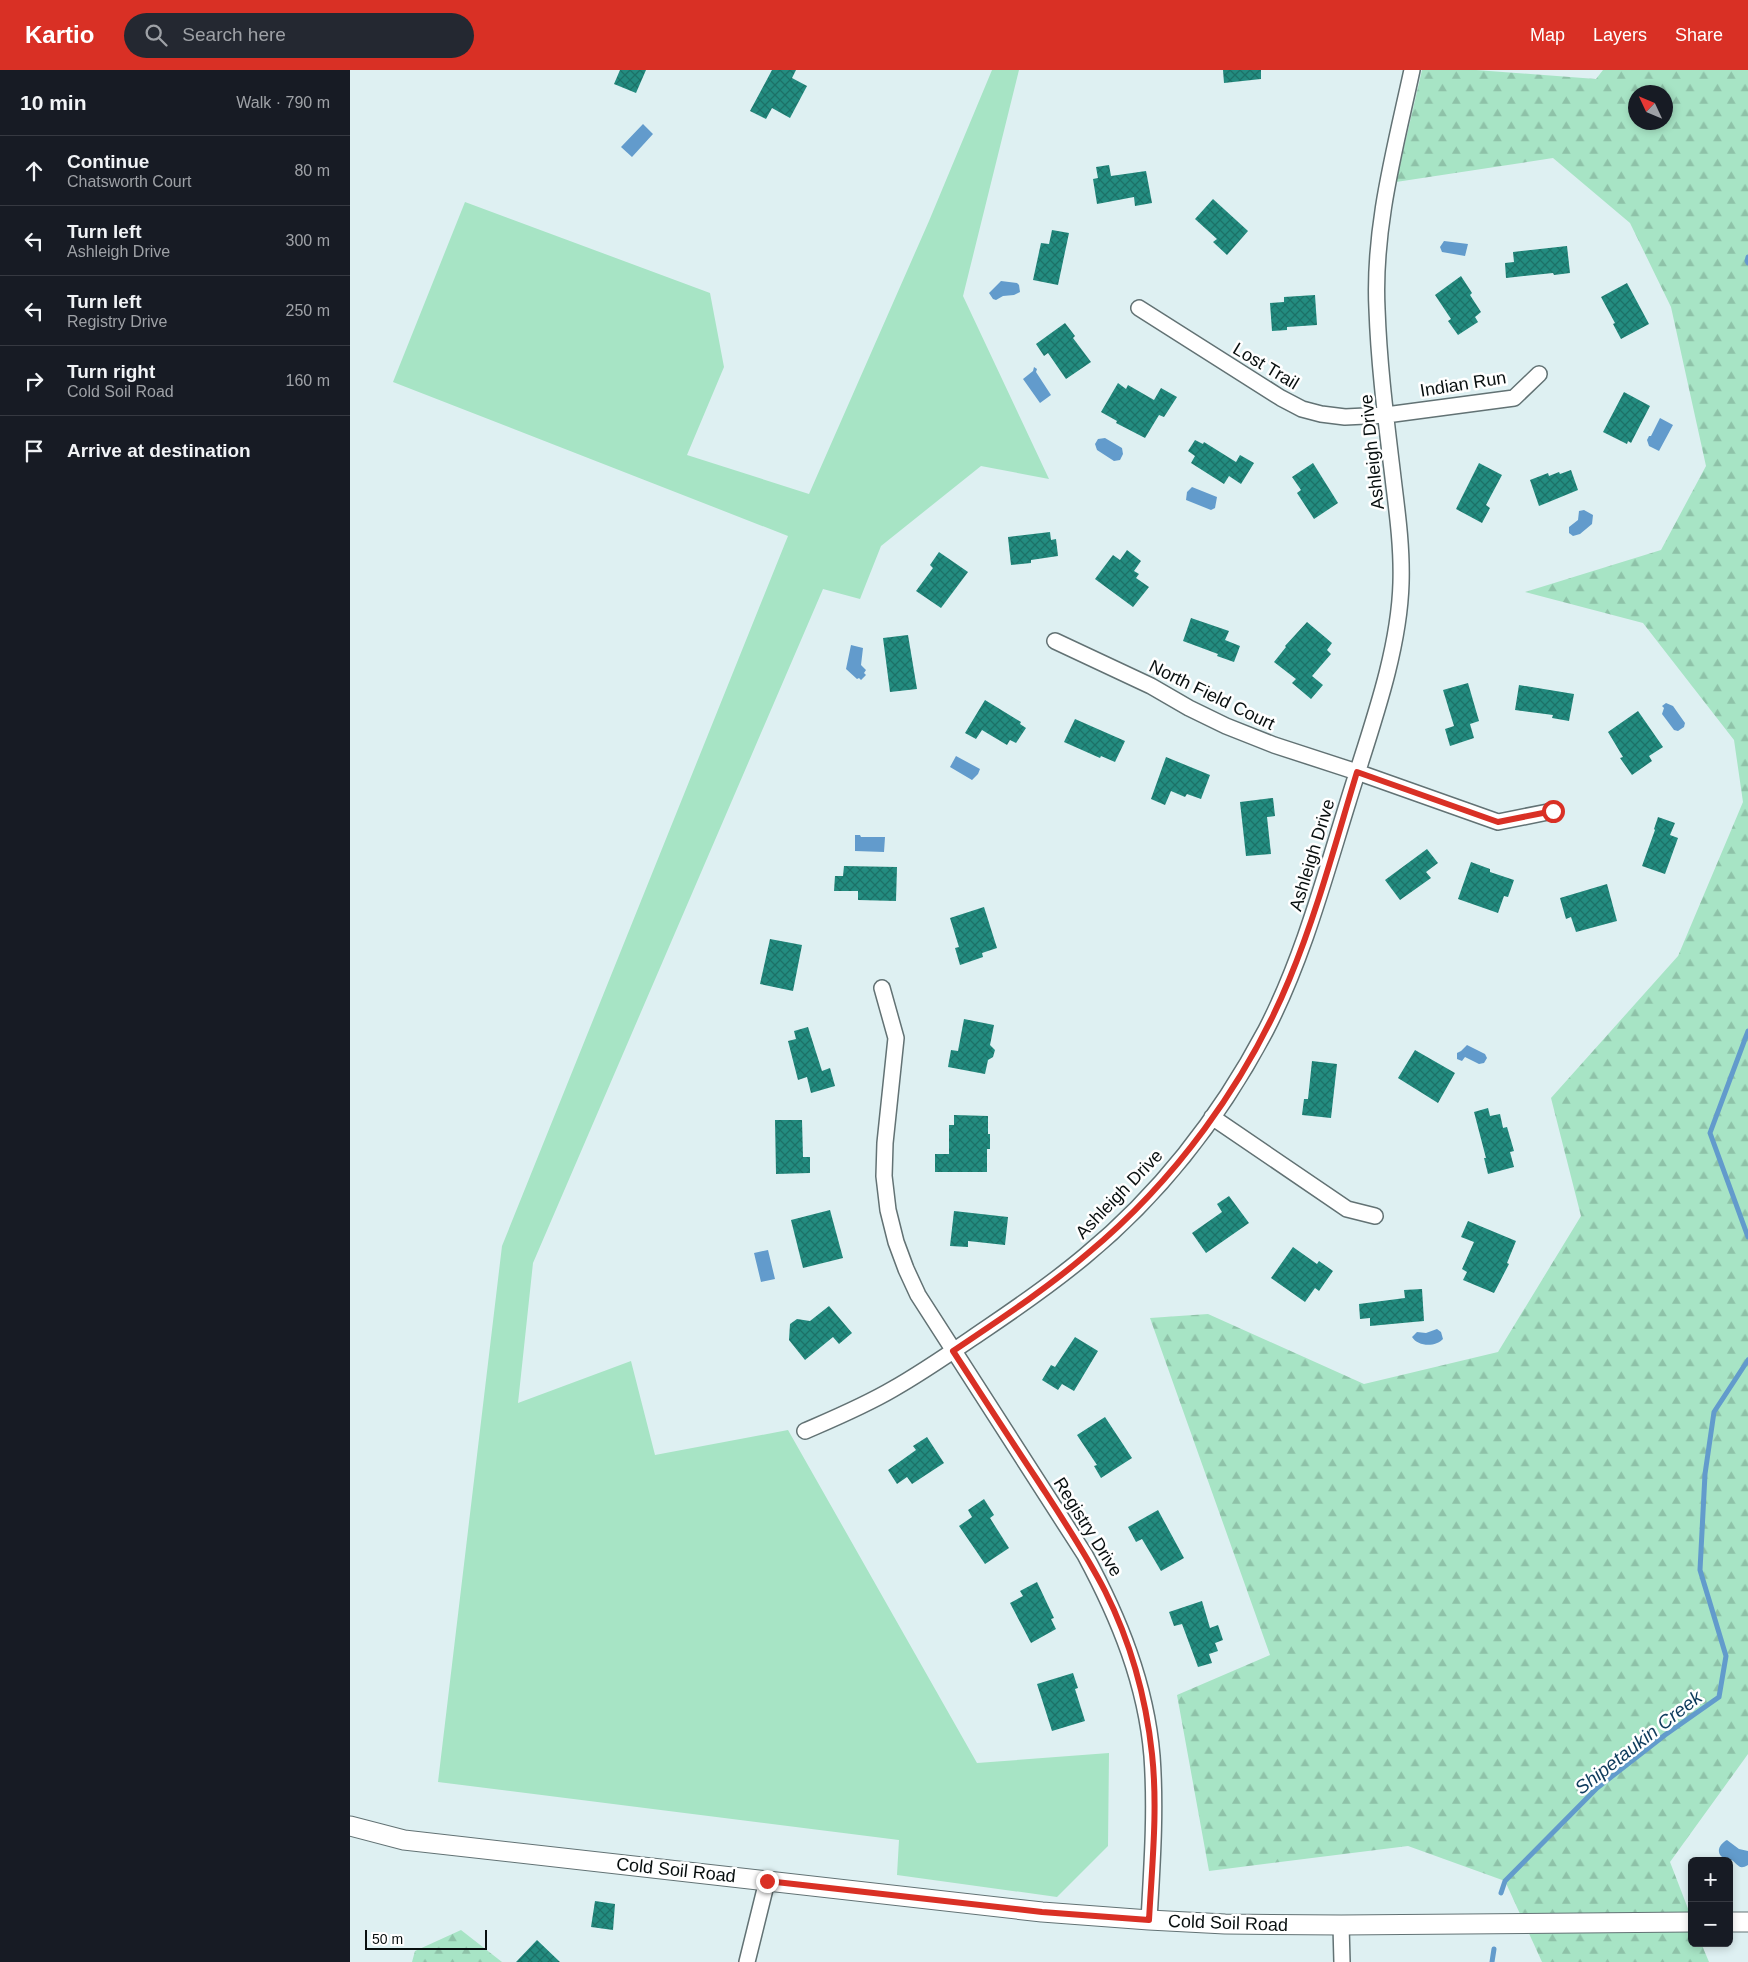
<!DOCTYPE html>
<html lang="en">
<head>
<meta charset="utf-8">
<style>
	body { margin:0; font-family:Helvetica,sans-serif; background:#242831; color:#f1f3f6 }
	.controls { position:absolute; right:15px; bottom:15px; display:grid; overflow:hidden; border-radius:8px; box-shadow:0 2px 8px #0003 }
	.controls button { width:45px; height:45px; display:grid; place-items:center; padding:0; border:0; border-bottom:1px solid #363941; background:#171b24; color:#f1f3f6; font:25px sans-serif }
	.compass { position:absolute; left:1278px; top:15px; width:45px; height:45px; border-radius:50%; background:#171b24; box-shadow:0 2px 8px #0003; rotate:314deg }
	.scale { position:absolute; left:15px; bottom:12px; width:122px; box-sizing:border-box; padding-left:5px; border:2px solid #080f0f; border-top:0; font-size:14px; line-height:18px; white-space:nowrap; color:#080f0f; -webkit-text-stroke:4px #fff; paint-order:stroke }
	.stop { position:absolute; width:15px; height:15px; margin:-11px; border:4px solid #d93025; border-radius:50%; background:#fff }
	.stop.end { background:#d93025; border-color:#fff; box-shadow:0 1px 5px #0008 }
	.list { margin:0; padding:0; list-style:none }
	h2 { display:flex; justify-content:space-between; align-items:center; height:65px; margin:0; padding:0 20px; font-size:21px }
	h2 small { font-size:16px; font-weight:400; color:#9ea1a6 }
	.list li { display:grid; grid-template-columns:32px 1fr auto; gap:15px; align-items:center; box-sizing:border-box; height:70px; padding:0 20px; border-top:1px solid #363941 }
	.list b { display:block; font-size:19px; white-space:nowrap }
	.list p { margin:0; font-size:16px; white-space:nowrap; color:#9ea1a6 }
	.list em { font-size:16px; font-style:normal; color:#9ea1a6 }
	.icon { flex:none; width:28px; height:28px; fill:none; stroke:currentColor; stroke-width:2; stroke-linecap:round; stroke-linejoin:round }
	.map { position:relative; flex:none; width:1398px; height:1892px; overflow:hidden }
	header { display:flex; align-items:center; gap:30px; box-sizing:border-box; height:70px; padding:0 25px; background:#d93025; color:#fff }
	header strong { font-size:24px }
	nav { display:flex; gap:28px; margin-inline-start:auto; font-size:18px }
	.search { width:350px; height:45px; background:#242831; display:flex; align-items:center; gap:12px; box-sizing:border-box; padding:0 18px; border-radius:28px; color:#9ea1a6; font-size:19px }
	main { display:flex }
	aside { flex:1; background:#171b24 }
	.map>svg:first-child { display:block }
	.grass { fill:#a7e4c5 }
	.forest { fill:url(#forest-firs); fill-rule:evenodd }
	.water { fill:#629bcc }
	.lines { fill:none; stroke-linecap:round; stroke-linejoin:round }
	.stream { stroke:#629bcc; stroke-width:5 }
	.building { fill:url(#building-cross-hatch) }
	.minor-casing { stroke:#627274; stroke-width:18 }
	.tertiary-casing { stroke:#627274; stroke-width:21 }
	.minor { stroke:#fff; stroke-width:15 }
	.tertiary { stroke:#fff; stroke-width:19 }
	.route { stroke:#d93025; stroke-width:6 }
	.labels { text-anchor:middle; stroke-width:5; stroke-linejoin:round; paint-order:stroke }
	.street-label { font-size:18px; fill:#080f0f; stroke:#fff }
	.water-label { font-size:19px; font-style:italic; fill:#0e3b5c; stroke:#fff }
</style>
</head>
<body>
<header>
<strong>Kartio</strong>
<div class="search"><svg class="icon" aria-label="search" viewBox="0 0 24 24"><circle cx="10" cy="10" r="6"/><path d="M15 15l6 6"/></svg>Search here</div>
<nav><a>Map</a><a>Layers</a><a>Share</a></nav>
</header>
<main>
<aside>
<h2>10 min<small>Walk · 790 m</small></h2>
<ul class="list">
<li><svg class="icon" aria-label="ahead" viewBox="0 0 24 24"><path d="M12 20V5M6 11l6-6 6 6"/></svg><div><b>Continue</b><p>Chatsworth Court</p></div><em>80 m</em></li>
<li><svg class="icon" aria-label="left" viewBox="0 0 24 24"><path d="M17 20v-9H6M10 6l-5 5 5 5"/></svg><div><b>Turn left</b><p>Ashleigh Drive</p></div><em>300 m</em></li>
<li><svg class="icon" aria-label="left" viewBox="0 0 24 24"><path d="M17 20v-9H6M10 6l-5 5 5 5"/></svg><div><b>Turn left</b><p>Registry Drive</p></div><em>250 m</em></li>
<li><svg class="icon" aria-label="right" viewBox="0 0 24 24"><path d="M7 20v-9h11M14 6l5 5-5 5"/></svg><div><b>Turn right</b><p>Cold Soil Road</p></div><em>160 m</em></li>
<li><svg class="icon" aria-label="arrive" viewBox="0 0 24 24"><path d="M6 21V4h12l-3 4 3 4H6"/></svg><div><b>Arrive at destination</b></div></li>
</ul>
</aside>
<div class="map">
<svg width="1398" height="1892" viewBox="0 0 1398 1892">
	<defs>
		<pattern id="forest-firs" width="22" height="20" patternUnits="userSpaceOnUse" patternTransform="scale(1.25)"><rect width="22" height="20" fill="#a7e4c5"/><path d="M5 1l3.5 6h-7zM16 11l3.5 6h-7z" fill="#8ec2a8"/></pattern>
		<pattern id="building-cross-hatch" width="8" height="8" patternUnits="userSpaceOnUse" patternTransform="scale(1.25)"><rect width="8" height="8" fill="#238c80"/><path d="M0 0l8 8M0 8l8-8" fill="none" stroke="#1c7167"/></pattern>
	</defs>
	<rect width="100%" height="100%" fill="#def0f2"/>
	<path class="grass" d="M 642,0 L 669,0 L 613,226 L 699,409 L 631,396 L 531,476 L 510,529 L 473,519 L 183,1193 L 168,1333 L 281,1291 L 305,1385 L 438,1360 L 627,1693 L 759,1683 L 758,1776 L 707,1827 L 547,1805 L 549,1770 L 88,1712 L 152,1176 L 438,466 L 43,312 L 115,132 L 360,223 L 374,297 L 337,385 L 459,424 L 579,151 Z"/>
	<path class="forest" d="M 1072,0 L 1126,0 L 1246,9 L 1253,0 L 1398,0 L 1398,1684 L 1320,1792 L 1342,1849 L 1342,1873 L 1351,1873 L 1359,1892 L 1192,1892 L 1155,1811 L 1058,1776 L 859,1801 L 827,1625 L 920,1585 L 800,1248 L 858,1244 L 1014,1314 L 1148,1282 L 1231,1146 L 1201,1028 L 1328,886 L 1393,732 L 1384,670 L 1293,553 L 1175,522 L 1311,480 L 1356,396 L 1321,237 L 1280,153 L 1203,88 L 1046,112 ZM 1286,22 L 1316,22 L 1316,52 L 1286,52 Z
		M 111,1860 L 152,1892 L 62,1892 L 65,1881 Z"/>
	<path class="water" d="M 293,54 L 303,64 L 282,87 L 271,77 Z
		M 1094,171 L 1118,174 L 1115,186 L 1092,182 L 1090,177 Z
		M 651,211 L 667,213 L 669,215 L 670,222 L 664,225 L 653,226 L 646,230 L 643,229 L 639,223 Z
		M 684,297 L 687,299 L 686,302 L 701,325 L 690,333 L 673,309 L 683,301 Z
		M 1310,348 L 1323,355 L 1309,381 L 1299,376 L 1297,370 L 1299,366 L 1301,366 Z
		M 755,368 L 772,378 L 773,384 L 770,390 L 764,391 L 747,380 L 745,374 L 748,369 Z
		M 842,417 L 867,427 L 865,438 L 861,440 L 836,430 L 837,422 Z
		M 1234,440 L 1243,445 L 1242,454 L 1230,464 L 1223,466 L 1219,463 L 1219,457 L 1228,450 L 1229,441 Z
		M 501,575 L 513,578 L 511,595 L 516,600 L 514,603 L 516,605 L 511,610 L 509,608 L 507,609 L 496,599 Z
		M 1316,633 L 1323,636 L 1335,653 L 1334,657 L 1328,661 L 1324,660 L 1312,644 L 1314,638 L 1312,636 Z
		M 606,686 L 630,699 L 628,704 L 622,710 L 600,697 Z
		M 505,765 L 510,765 L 511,767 L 535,767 L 534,782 L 505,781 Z
		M 1117,975 L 1135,984 L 1137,988 L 1134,993 L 1129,994 L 1115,987 L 1112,991 L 1107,989 L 1107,983 L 1111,981 Z
		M 418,1180 L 425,1209 L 411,1212 L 404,1183 Z
		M 1087,1259 L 1091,1262 L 1093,1269 C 1086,1277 1068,1277 1062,1267 L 1067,1262 L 1076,1263 Z
		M 1377,1770 L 1389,1779 L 1398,1781 L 1398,1795 C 1388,1801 1388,1793 1380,1789 C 1374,1786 1377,1791 1372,1787 C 1365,1781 1371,1773 1377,1770 Z"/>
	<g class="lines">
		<path class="stream" d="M 1398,187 L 1397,191 L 1398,193
			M 1398,961 L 1360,1063 L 1398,1167
			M 1151,1823 L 1155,1811 L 1247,1718 L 1315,1665 L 1369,1627 L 1376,1586 L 1350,1500 L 1355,1404 L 1364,1342 L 1398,1290
			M 1142,1892 L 1144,1879"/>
	</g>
	<path class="building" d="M 270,0 L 296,0 L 286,23 L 264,14 Z
		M 422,0 L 446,0 L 442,8 L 457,16 L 440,48 L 422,38 L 416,49 L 400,41 Z
		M 873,0 L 911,0 L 911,9 L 874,13 Z
		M 759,95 L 761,106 L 796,101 L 802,133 L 785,136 L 784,127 L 747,134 L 743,109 L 748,108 L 746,97 Z
		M 863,129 L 898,161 L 877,185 L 863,172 L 867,169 L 845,149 Z
		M 702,160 L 719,163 L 708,215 L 683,210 L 691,173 L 699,174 Z
		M 1217,176 L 1220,203 L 1204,205 L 1203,203 L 1156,208 L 1155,193 L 1164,192 L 1163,182 Z
		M 1111,206 L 1122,223 L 1120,225 L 1131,242 L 1125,247 L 1128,252 L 1108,265 L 1098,251 L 1101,249 L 1085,225 Z
		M 1277,213 L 1299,254 L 1271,269 L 1263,254 L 1265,253 L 1251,227 Z
		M 965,225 L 967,255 L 937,257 L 937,260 L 922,261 L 920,233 L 934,232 L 934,227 Z
		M 715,253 L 725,266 L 723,268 L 741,292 L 716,309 L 698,283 L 694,286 L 686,274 Z
		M 768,313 L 776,319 L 778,315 L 804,330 L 811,318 L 827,327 L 814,347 L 809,345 L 795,368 L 766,353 L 767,351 L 751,342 Z
		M 1274,322 L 1300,336 L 1281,373 L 1278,371 L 1277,374 L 1253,362 Z
		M 845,370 L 853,374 L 854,372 L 886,392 L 890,385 L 904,393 L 891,414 L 879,406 L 874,414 L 841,393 L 845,386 L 838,381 Z
		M 963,393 L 988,433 L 964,449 L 947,423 L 951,420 L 942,407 Z
		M 1129,393 L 1152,405 L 1136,435 L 1140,438 L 1132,453 L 1106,439 Z
		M 1221,400 L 1228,420 L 1189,436 L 1180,410 L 1198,403 L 1199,406 L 1209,402 L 1210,404 Z
		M 700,462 L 701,470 L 706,469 L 708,486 L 681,490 L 681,493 L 661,495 L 658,467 Z
		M 777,480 L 791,491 L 784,501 L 789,504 L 786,508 L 799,517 L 783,537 L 745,509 L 763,485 L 770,490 Z
		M 589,482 L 618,502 L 591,538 L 566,521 L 583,498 L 580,495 Z
		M 841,548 L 879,561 L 875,570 L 890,576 L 884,592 L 867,586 L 868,584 L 833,571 Z
		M 957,552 L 982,573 L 977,580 L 981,584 L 962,606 L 973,615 L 961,629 L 942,613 L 946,609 L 924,592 L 936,577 L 935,576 Z
		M 558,565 L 567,619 L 540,622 L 533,568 Z
		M 1118,613 L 1129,651 L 1120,654 L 1124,668 L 1100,676 L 1095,659 L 1104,656 L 1093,620 Z
		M 1169,615 L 1224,624 L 1219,651 L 1202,648 L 1203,645 L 1165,640 Z
		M 635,630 L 671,652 L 670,654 L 676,658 L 666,673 L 660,670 L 657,675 L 632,660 L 626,669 L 615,663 Z
		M 1288,641 L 1313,677 L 1299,686 L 1302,691 L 1282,705 L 1270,688 L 1273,687 L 1258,662 Z
		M 725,649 L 775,671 L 765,692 L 751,686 L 750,688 L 714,672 Z
		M 816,687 L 860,705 L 851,729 L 837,724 L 835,727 L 821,721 L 815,735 L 801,729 Z
		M 923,728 L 925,746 L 917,747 L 921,784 L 896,786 L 890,732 Z
		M 1308,747 L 1325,753 L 1320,765 L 1328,768 L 1315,804 L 1292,796 L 1305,760 L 1304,759 Z
		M 1077,779 L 1088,793 L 1076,802 L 1081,808 L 1050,830 L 1035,810 Z
		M 1121,792 L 1140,799 L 1140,802 L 1164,810 L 1158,827 L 1154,826 L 1148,843 L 1108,829 Z
		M 494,796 L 547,797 L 546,831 L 508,830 L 508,821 L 484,821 L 485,806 L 493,806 Z
		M 1257,814 L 1267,851 L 1226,862 L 1221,847 L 1216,849 L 1210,828 Z
		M 634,837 L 647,878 L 632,883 L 633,887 L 610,895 L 605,878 L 609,877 L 600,848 Z
		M 420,869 L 452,875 L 443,921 L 410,914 Z
		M 614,949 L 644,955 L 640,975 L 645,980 L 643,987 L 638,990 L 635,1004 L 598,997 L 601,980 L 608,981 Z
		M 458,957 L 472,1001 L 480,998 L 485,1016 L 461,1023 L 457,1007 L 448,1010 L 438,971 L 446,969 L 444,961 Z
		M 1065,980 L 1105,1003 L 1088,1033 L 1048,1008 Z
		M 962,991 L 987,994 L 981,1048 L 952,1045 L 954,1029 L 958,1029 Z
		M 1138,1038 L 1140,1046 L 1150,1044 L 1153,1058 L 1157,1057 L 1164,1081 L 1160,1082 L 1164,1097 L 1138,1104 L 1134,1088 L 1136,1088 L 1124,1042 Z
		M 604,1045 L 638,1046 L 638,1064 L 640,1064 L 640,1079 L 637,1079 L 637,1102 L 585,1102 L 585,1084 L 599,1084 L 599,1055 L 604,1055 Z
		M 425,1050 L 452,1050 L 453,1087 L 460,1087 L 460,1103 L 426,1104 Z
		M 879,1126 L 899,1153 L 856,1183 L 842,1163 L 872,1142 L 867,1134 Z
		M 480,1140 L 493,1188 L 453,1198 L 441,1150 Z
		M 604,1141 L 658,1147 L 655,1175 L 618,1171 L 618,1177 L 600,1176 Z
		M 1118,1151 L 1166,1171 L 1157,1193 L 1159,1194 L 1144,1223 L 1113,1210 L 1117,1202 L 1112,1199 L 1124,1172 L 1111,1167 Z
		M 943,1177 L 967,1194 L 969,1191 L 983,1201 L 969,1221 L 965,1218 L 955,1232 L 921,1208 Z
		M 1072,1219 L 1074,1251 L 1020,1256 L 1020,1248 L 1010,1249 L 1009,1234 L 1055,1228 L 1054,1220 Z
		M 479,1236 L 502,1263 L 489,1274 L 483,1267 L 455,1290 L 439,1270 L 440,1254 L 447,1249 L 460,1251 Z
		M 725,1267 L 748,1281 L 724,1321 L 712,1314 L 708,1320 L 692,1310 L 701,1295 L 705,1297 Z
		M 755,1347 L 782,1388 L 751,1408 L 744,1396 L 747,1395 L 727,1365 Z
		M 577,1367 L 594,1393 L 562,1414 L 557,1407 L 547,1414 L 538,1400 L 566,1380 L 563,1376 Z
		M 634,1429 L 644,1445 L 640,1448 L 659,1478 L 635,1494 L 609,1456 L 622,1447 L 618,1440 Z
		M 808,1440 L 834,1488 L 811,1501 L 792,1469 L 786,1472 L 778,1457 Z
		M 687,1512 L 704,1548 L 701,1549 L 706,1559 L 681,1573 L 660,1533 L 673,1526 L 670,1521 Z
		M 852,1531 L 860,1558 L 868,1555 L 873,1570 L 865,1573 L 868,1581 L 859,1584 L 862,1593 L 848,1597 L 832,1554 L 824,1556 L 819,1542 Z
		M 723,1603 L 728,1618 L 725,1619 L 735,1651 L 702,1661 L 687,1614 Z
		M 245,1831 L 265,1834 L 263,1860 L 241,1857 Z
		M 187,1870 L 210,1892 L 166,1892 Z"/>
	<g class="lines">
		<g class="minor-casing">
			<path id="minor" d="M 789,238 L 931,328 L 952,339 L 971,344 L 995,347 L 1036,345 L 1164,328 L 1189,304
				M 705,571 L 801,616 L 839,638 L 876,656 L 924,675 L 1007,702 L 1148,752 L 1203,741
				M 532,918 L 546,968 L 535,1073 L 534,1106 L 538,1140 L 546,1172 L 556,1199 L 568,1225 L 735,1485 C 769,1548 796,1614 802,1686 C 806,1741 802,1796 799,1850
				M 862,1047 L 997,1139 L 1025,1146
				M 455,1361 C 485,1348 514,1336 543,1319 C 575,1301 606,1279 637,1258 C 671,1235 704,1212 735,1186 C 810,1124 871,1045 916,960 C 953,888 974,809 998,732 C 1019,663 1049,585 1051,513 C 1052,480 1048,448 1044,416 C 1037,357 1029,298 1027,239 C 1023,158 1045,79 1062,0
				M 991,1855 L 992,1892
				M 397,1892 L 417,1811"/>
		</g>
		<g class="tertiary-casing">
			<path id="tertiary" d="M 0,1756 L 54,1770 L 692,1842 L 799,1850 L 875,1854 L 991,1855 L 1342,1852
				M 1379,1852 L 1398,1852"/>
		</g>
		<use href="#minor" class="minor"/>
		<use href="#tertiary" class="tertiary"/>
	</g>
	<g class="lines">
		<path class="route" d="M 417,1811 L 692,1842 L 799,1850 C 802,1795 808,1739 802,1684 C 796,1628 780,1571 755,1521 C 735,1482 710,1445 686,1408 C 658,1366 631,1324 603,1281 C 649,1250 695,1220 737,1184 C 824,1112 896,1014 939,910 C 967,843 986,771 1007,702 L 1148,752 L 1203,741"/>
	</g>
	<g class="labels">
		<g class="street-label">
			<text transform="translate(916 296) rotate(31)" y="6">Lost Trail</text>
			<text transform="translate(1113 314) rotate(-9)" y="6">Indian Run</text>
			<text transform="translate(1022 382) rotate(-96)" y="6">Ashleigh Drive</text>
			<text transform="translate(862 625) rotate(26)" y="6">North Field Court</text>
			<text transform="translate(962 785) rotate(-73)" y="6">Ashleigh Drive</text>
			<text transform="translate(769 1124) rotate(-46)" y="6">Ashleigh Drive</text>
			<text transform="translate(738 1457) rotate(58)" y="6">Registry Drive</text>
			<text transform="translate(326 1800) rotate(6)" y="6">Cold Soil Road</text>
			<text transform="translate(878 1853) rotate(2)" y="6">Cold Soil Road</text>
		</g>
		<g class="water-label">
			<text transform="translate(1288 1672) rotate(-38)" y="7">Shipetaukin Creek</text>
		</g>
	</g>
</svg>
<div class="controls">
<button>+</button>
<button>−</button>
</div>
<svg class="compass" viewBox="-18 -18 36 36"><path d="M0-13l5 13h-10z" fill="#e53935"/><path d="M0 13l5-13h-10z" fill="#9ea1a6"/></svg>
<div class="scale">50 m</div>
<div class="stop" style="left:1203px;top:741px"></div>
<div class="stop end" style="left:417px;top:1811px"></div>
</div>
</main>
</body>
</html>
